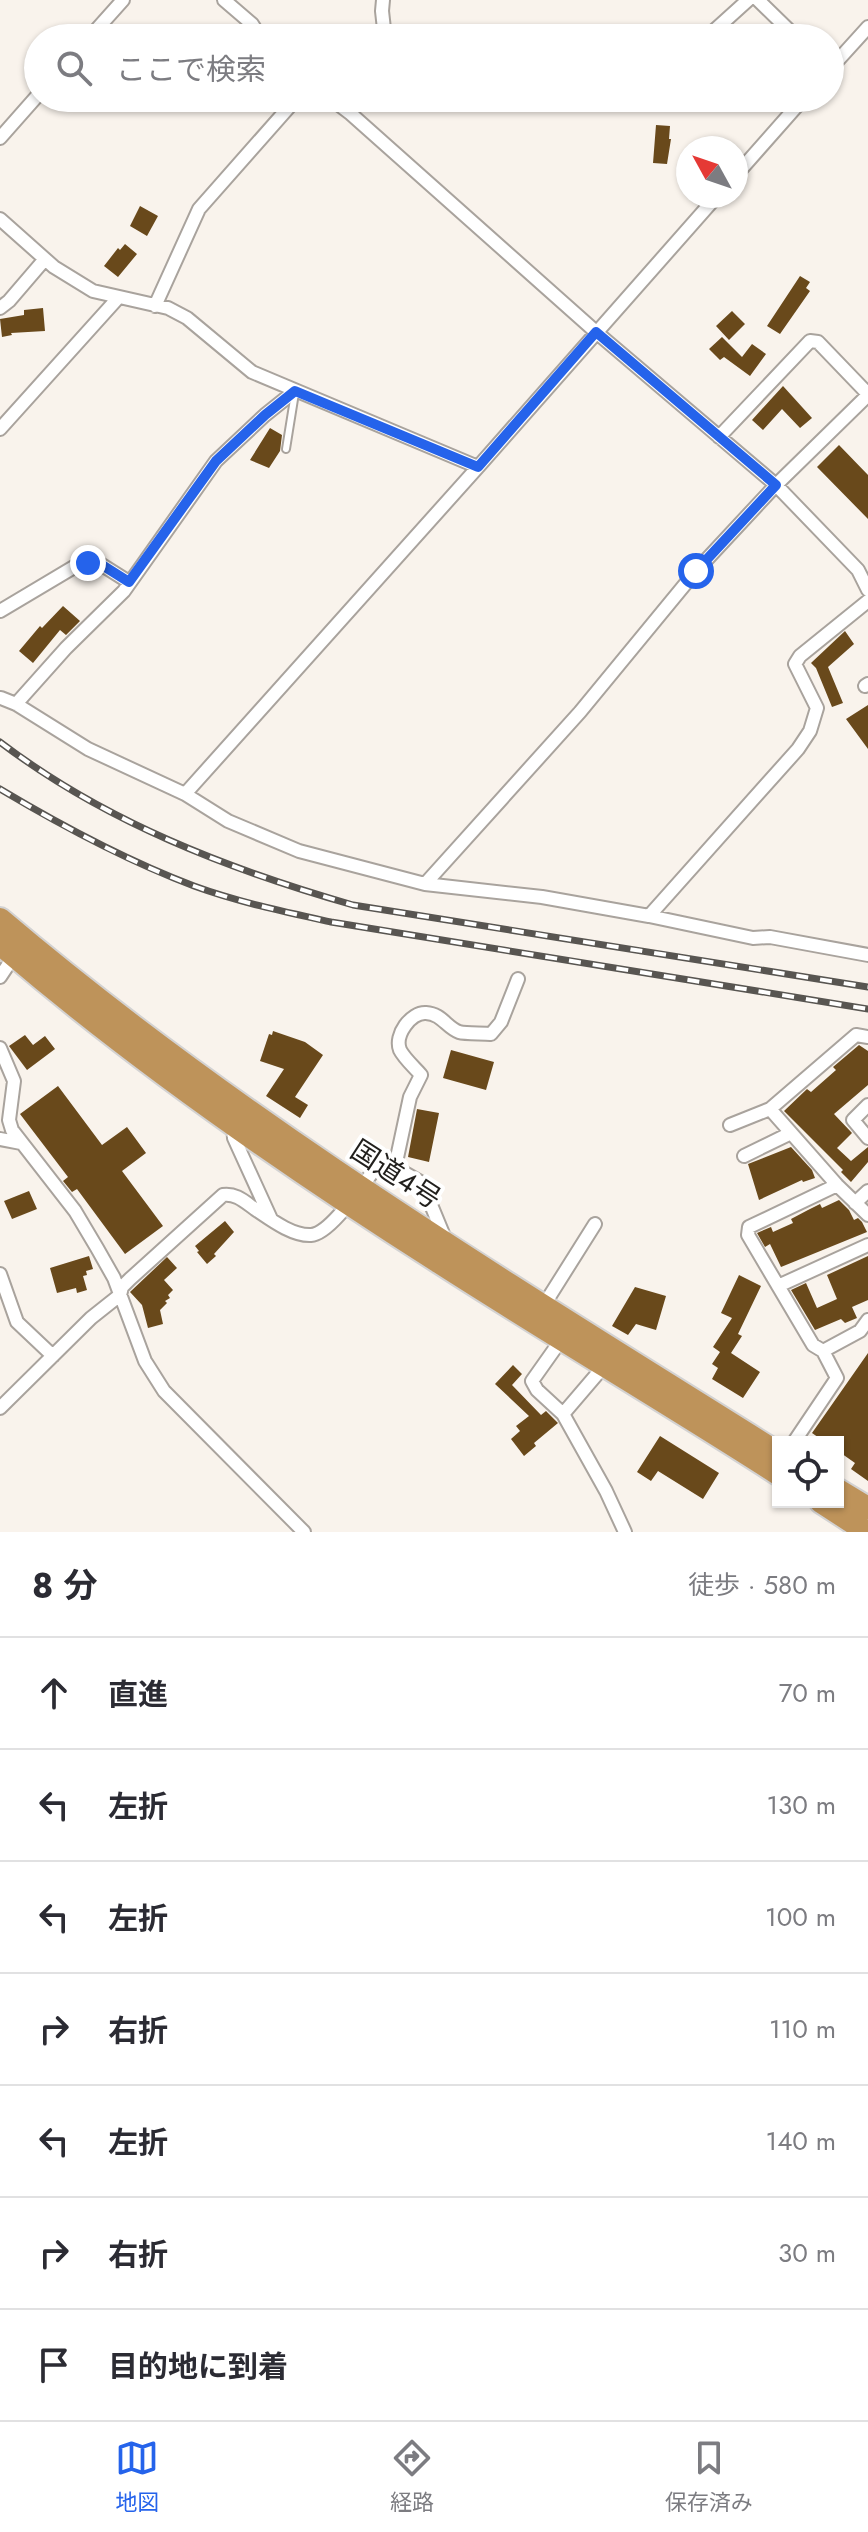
<!DOCTYPE html>
<html lang="ja">
<head>
<meta charset="utf-8">
<style>
	body { margin:0; font-family:Jost,"Noto Sans JP",sans-serif; background:#f7f7f7; color:#2b2b33 }
	.controls { position:absolute; right:24px; bottom:24px; display:grid; overflow:hidden; border-radius:0px; box-shadow:0 2px 6px #0004 }
	.controls button { width:72px; height:72px; display:grid; place-items:center; padding:0; border:0; border-bottom:2px solid #e1e1e2; background:#fff; color:#2b2b33; font:40px sans-serif }
	.compass { position:absolute; left:676px; top:136px; width:72px; height:72px; border-radius:50%; background:#fff; box-shadow:0 2px 6px #0004; rotate:310deg }
	.stop { position:absolute; width:24px; height:24px; margin:-18px; border:6px solid #2563eb; border-radius:50%; background:#fff }
	.stop.end { background:#2563eb; border-color:#fff; box-shadow:0 2px 8px #0008 }
	.list { margin:0; padding:0; list-style:none }
	h2 { display:flex; justify-content:space-between; align-items:center; height:104px; margin:0; padding:0 32px; font-size:34px }
	h2 small { font-size:26px; font-weight:400; color:#7c7c81 }
	.list li { display:grid; grid-template-columns:52px 1fr auto; gap:24px; align-items:center; box-sizing:border-box; height:112px; padding:0 32px; border-top:2px solid #e1e1e2 }
	.list b { display:block; font-size:30px; white-space:nowrap }
	.list em { font-size:26px; font-style:normal; color:#7c7c81 }
	.icon { flex:none; width:44px; height:44px; fill:none; stroke:currentColor; stroke-width:2; stroke-linecap:round; stroke-linejoin:round }
	.map { position:relative; flex:none; width:868px; height:1532px; overflow:hidden }
	.search { position:absolute; background:#fff; box-shadow:0 2px 6px #0004; left:24px; right:24px; top:24px; height:88px; display:flex; align-items:center; gap:20px; box-sizing:border-box; padding:0 28px; border-radius:44px; color:#7c7c81; font-size:30px }
	.sheet { height:888px; background:#fff }
	nav { display:flex; justify-content:space-around; align-items:center; box-sizing:border-box; height:112px; border-top:2px solid #e1e1e2; background:#fff; font-size:22px; color:#7c7c81 }
	nav a { display:grid; justify-items:center; gap:4px }
	nav .on { color:#2563eb }
	.map>svg:first-child { display:block }
	.building { fill:#69491b }
	.lines { fill:none; stroke-linecap:round; stroke-linejoin:round }
	.lane-casing { stroke:#a9a39d; stroke-width:10 }
	.street-casing { stroke:#a9a39d; stroke-width:16 }
	.highway-casing { stroke:#d3d2d2; stroke-width:26 }
	.lane { stroke:#fff; stroke-width:6 }
	.street { stroke:#fff; stroke-width:12 }
	.highway { stroke:#be935a; stroke-width:22 }
	.rail-casing { stroke:#585551; stroke-width:7 }
	.rail { stroke:#fff; stroke-width:4; stroke-dasharray:12; stroke-linecap:butt }
	.route { stroke:#2563eb; stroke-width:10 }
	.labels { text-anchor:middle; stroke-width:8; stroke-linejoin:round; paint-order:stroke }
	.street-label { font-size:28px; fill:#211f1c; stroke:#fff }
</style>
</head>
<body>
<div class="map">
<svg width="868" height="1532" viewBox="0 0 868 1532">
	<rect width="100%" height="100%" fill="#f9f3ec"/>
	<path class="building" d="M 656,125 L 670,126 L 669,139 L 671,139 L 667,164 L 653,163 Z
		M 140,206 L 158,216 L 147,236 L 130,226 Z
		M 125,244 L 137,254 L 118,277 L 104,266 L 118,248 L 120,250 Z
		M 800,276 L 810,282 L 806,288 L 810,291 L 780,334 L 767,326 Z
		M 43,308 L 45,331 L 11,333 L 12,335 L 2,337 L 0,319 L 24,315 L 24,310 Z
		M 732,311 L 745,324 L 729,340 L 716,326 Z
		M 722,337 L 742,357 L 752,344 L 766,354 L 750,376 L 724,357 L 720,360 L 709,349 Z
		M 783,386 L 812,418 L 800,428 L 782,409 L 763,430 L 752,420 Z
		M 270,428 L 282,435 L 280,451 L 269,468 L 250,460 Z
		M 839,445 L 868,475 L 868,519 L 817,467 Z
		M 63,606 L 80,621 L 66,635 L 60,630 L 33,663 L 19,651 L 40,626 L 42,628 Z
		M 845,631 L 854,644 L 828,667 L 843,703 L 832,707 L 816,668 L 811,663 Z
		M 868,705 L 868,749 L 846,719 Z
		M 273,1031 L 305,1042 L 323,1055 L 295,1097 L 308,1105 L 300,1118 L 266,1096 L 284,1069 L 260,1061 L 269,1034 L 272,1035 Z
		M 25,1035 L 33,1045 L 45,1036 L 55,1049 L 27,1070 L 9,1046 Z
		M 859,1045 L 868,1051 L 868,1085 L 834,1114 L 852,1133 L 837,1148 L 851,1161 L 868,1147 L 868,1162 L 851,1182 L 841,1172 L 843,1170 L 784,1111 L 807,1089 L 811,1092 L 836,1070 L 833,1067 Z
		M 451,1050 L 494,1062 L 486,1090 L 443,1078 Z
		M 58,1086 L 102,1145 L 127,1127 L 146,1153 L 122,1171 L 163,1226 L 125,1254 L 77,1189 L 72,1192 L 63,1181 L 68,1177 L 20,1114 Z
		M 417,1109 L 439,1113 L 429,1162 L 408,1157 Z
		M 791,1147 L 812,1170 L 815,1178 L 803,1182 L 802,1180 L 759,1200 L 748,1164 Z
		M 29,1191 L 37,1209 L 12,1219 L 4,1201 Z
		M 839,1200 L 849,1210 L 854,1220 L 858,1218 L 862,1222 L 867,1232 L 781,1267 L 770,1244 L 765,1247 L 757,1233 L 771,1227 L 773,1232 L 793,1223 L 791,1219 L 808,1210 L 820,1204 L 822,1208 Z
		M 225,1221 L 234,1232 L 214,1254 L 216,1256 L 207,1264 L 197,1252 L 199,1251 L 195,1246 Z
		M 89,1256 L 93,1269 L 86,1271 L 87,1275 L 83,1276 L 87,1290 L 77,1293 L 76,1288 L 57,1293 L 50,1268 Z
		M 868,1256 L 868,1300 L 852,1307 L 857,1318 L 845,1323 L 841,1319 L 815,1330 L 791,1290 L 806,1283 L 817,1308 L 837,1299 L 827,1275 Z
		M 167,1257 L 177,1268 L 164,1280 L 173,1290 L 168,1295 L 170,1298 L 165,1301 L 167,1303 L 160,1310 L 163,1324 L 148,1328 L 142,1305 L 130,1292 Z
		M 739,1275 L 761,1286 L 738,1334 L 742,1336 L 731,1353 L 760,1372 L 743,1398 L 712,1379 L 718,1368 L 712,1364 L 720,1352 L 713,1347 L 732,1318 L 721,1313 Z
		M 635,1287 L 666,1296 L 656,1330 L 636,1324 L 628,1335 L 612,1326 Z
		M 868,1353 L 868,1481 L 851,1469 L 855,1463 L 838,1451 L 838,1442 L 825,1442 L 812,1433 Z
		M 513,1365 L 522,1374 L 512,1385 L 541,1415 L 546,1411 L 558,1423 L 534,1443 L 536,1446 L 524,1456 L 511,1439 L 520,1431 L 516,1426 L 529,1416 L 495,1384 Z
		M 660,1436 L 719,1473 L 703,1499 L 658,1471 L 651,1481 L 637,1472 Z"/>
	<g class="lines">
		<g class="lane-casing">
			<path id="lane" d="M 286,449 L 295,393"/>
		</g>
		<g class="street-casing">
			<path id="street" d="M 224,0 L 252,24 L 261,38
				M 383,0 L 382,11 L 385,38
				M 758,0 L 797,38
				M 89,38 L 123,0
				M 706,38 L 748,0
				M 830,69 L 868,27
				M 330,98 L 351,114 L 596,332 L 776,485 L 858,570 L 868,590
				M 351,114 L 359,98
				M 0,138 L 38,95
				M 736,175 L 804,98
				M 0,219 L 54,267 L 93,291 L 168,308 L 187,318 L 252,372 L 478,467 L 717,196
				M 155,306 L 199,209 L 297,98
				M 0,308 L 9,301 L 45,259
				M 0,429 L 118,298
				M 719,437 L 810,341 L 818,342 L 868,394
				M 478,467 L 185,794 L 228,821 L 299,851 L 425,884 L 580,712 L 696,571 L 776,485 L 868,395
				M 0,611 L 79,564 L 102,565 L 129,582
				M 865,686 L 868,684
				M 1,698 L 16,704 L 88,749 L 185,794
				M 16,704 L 66,648 L 124,591 L 216,461 L 265,415 L 295,391
				M 425,884 L 542,897 L 649,916 L 798,749 L 810,731 L 817,708 L 795,664 L 800,656 L 868,601
				M 649,916 L 753,938 L 770,937 L 868,955
				M 0,977 L 14,956
				M 0,1048 L 14,1081 L 9,1120 L 12,1130 L 75,1211 L 97,1248 L 114,1278 L 145,1361 L 164,1391 L 304,1532
				M 868,1105 L 853,1120 L 868,1138
				M 770,1109 L 837,1185 L 868,1215
				M 730,1125 L 770,1109 L 856,1035 L 868,1037
				M 233,1126 L 234,1138 L 271,1219
				M 0,1139 L 21,1143
				M 744,1156 L 791,1133
				M 395,1167 L 410,1097 L 421,1075 C 414,1067 404,1058 400,1050 C 394,1035 411,1012 426,1013 C 442,1014 446,1027 459,1032 C 466,1034 483,1033 491,1034 L 501,1022 L 518,979
				M 855,1203 L 868,1191
				M 0,1274 L 17,1322 L 53,1356
				M 778,1286 L 868,1245
				M 544,1305 L 595,1224
				M 561,1340 L 532,1381 L 537,1390 L 563,1414
				M 823,1351 L 813,1345 L 748,1235 L 749,1227 L 837,1185
				M 604,1366 L 563,1414 L 606,1491 L 625,1532
				M 0,1408 L 91,1318 L 120,1295 L 122,1287 L 130,1279 L 223,1195 C 236,1193 245,1202 255,1209 C 270,1219 292,1236 311,1235 C 332,1234 368,1176 382,1160 L 422,1183 L 446,1241
				M 794,1442 L 837,1378 L 823,1351 L 860,1331 L 868,1320"/>
		</g>
		<g class="highway-casing">
			<path id="highway" d="M 0,919 C 240,1123 512,1286 778,1453
				M 0,944 C 137,1062 287,1166 440,1263 C 552,1335 666,1402 778,1474
				M 838,1490 L 868,1508
				M 821,1502 L 867,1532"/>
		</g>
		<use href="#lane" class="lane"/>
		<use href="#street" class="street"/>
		<use href="#highway" class="highway"/>
		<g class="rail-casing">
			<path id="rail" d="M 0,742 C 105,822 228,869 353,905 L 868,987
				M 0,789 C 62,826 125,860 194,886 C 238,902 285,912 331,922 L 868,1009"/>
		</g>
		<use href="#rail" class="rail"/>
	</g>
	<g class="lines">
		<path class="route" d="M 88,563 L 102,565 L 129,582 L 216,461 L 265,415 L 295,391 L 478,467 L 596,332 L 776,485 L 696,571"/>
	</g>
	<g class="labels">
		<g class="street-label">
			<text transform="translate(396 1174) rotate(33)" y="10">国道4号</text>
		</g>
	</g>
</svg>
<div class="controls">
<button><svg class="icon" aria-label="locate" viewBox="0 0 24 24"><circle cx="12" cy="12" r="6"/><path d="M12 2v4M12 18v4M2 12h4M18 12h4"/></svg></button>
</div>
<svg class="compass" viewBox="-18 -18 36 36"><path d="M0-13l5 13h-10z" fill="#e53935"/><path d="M0 13l5-13h-10z" fill="#7c7c81"/></svg>
<div class="stop" style="left:696px;top:571px"></div>
<div class="stop end" style="left:88px;top:563px"></div>
<div class="search"><svg class="icon" aria-label="search" viewBox="0 0 24 24"><circle cx="10" cy="10" r="6"/><path d="M15 15l6 6"/></svg>ここで検索</div>
</div>
<section class="sheet">
<h2>8 分<small>徒歩 · 580 m</small></h2>
<ul class="list">
<li><svg class="icon" aria-label="ahead" viewBox="0 0 24 24"><path d="M12 20V5M6 11l6-6 6 6"/></svg><div><b>直進</b></div><em>70 m</em></li>
<li><svg class="icon" aria-label="left" viewBox="0 0 24 24"><path d="M17 20v-9H6M10 6l-5 5 5 5"/></svg><div><b>左折</b></div><em>130 m</em></li>
<li><svg class="icon" aria-label="left" viewBox="0 0 24 24"><path d="M17 20v-9H6M10 6l-5 5 5 5"/></svg><div><b>左折</b></div><em>100 m</em></li>
<li><svg class="icon" aria-label="right" viewBox="0 0 24 24"><path d="M7 20v-9h11M14 6l5 5-5 5"/></svg><div><b>右折</b></div><em>110 m</em></li>
<li><svg class="icon" aria-label="left" viewBox="0 0 24 24"><path d="M17 20v-9H6M10 6l-5 5 5 5"/></svg><div><b>左折</b></div><em>140 m</em></li>
<li><svg class="icon" aria-label="right" viewBox="0 0 24 24"><path d="M7 20v-9h11M14 6l5 5-5 5"/></svg><div><b>右折</b></div><em>30 m</em></li>
<li><svg class="icon" aria-label="arrive" viewBox="0 0 24 24"><path d="M6 21V4h12l-3 4 3 4H6"/></svg><div><b>目的地に到着</b></div></li>
</ul>
</section>
<nav>
<a class="on"><svg class="icon" aria-label="map" viewBox="0 0 24 24"><path d="M3 6l6-2 6 2 6-2v14l-6 2-6-2-6 2zM9 4v14M15 6v14"/></svg>地図</a>
<a><svg class="icon" aria-label="directions" viewBox="0 0 24 24"><path d="M12 3l9 9-9 9-9-9zM9 14v-3h6M13 9l2 2-2 2"/></svg>経路</a>
<a><svg class="icon" aria-label="saved" viewBox="0 0 24 24"><path d="M7 4h10v16l-5-4-5 4z"/></svg>保存済み</a>
</nav>
</body>
</html>
